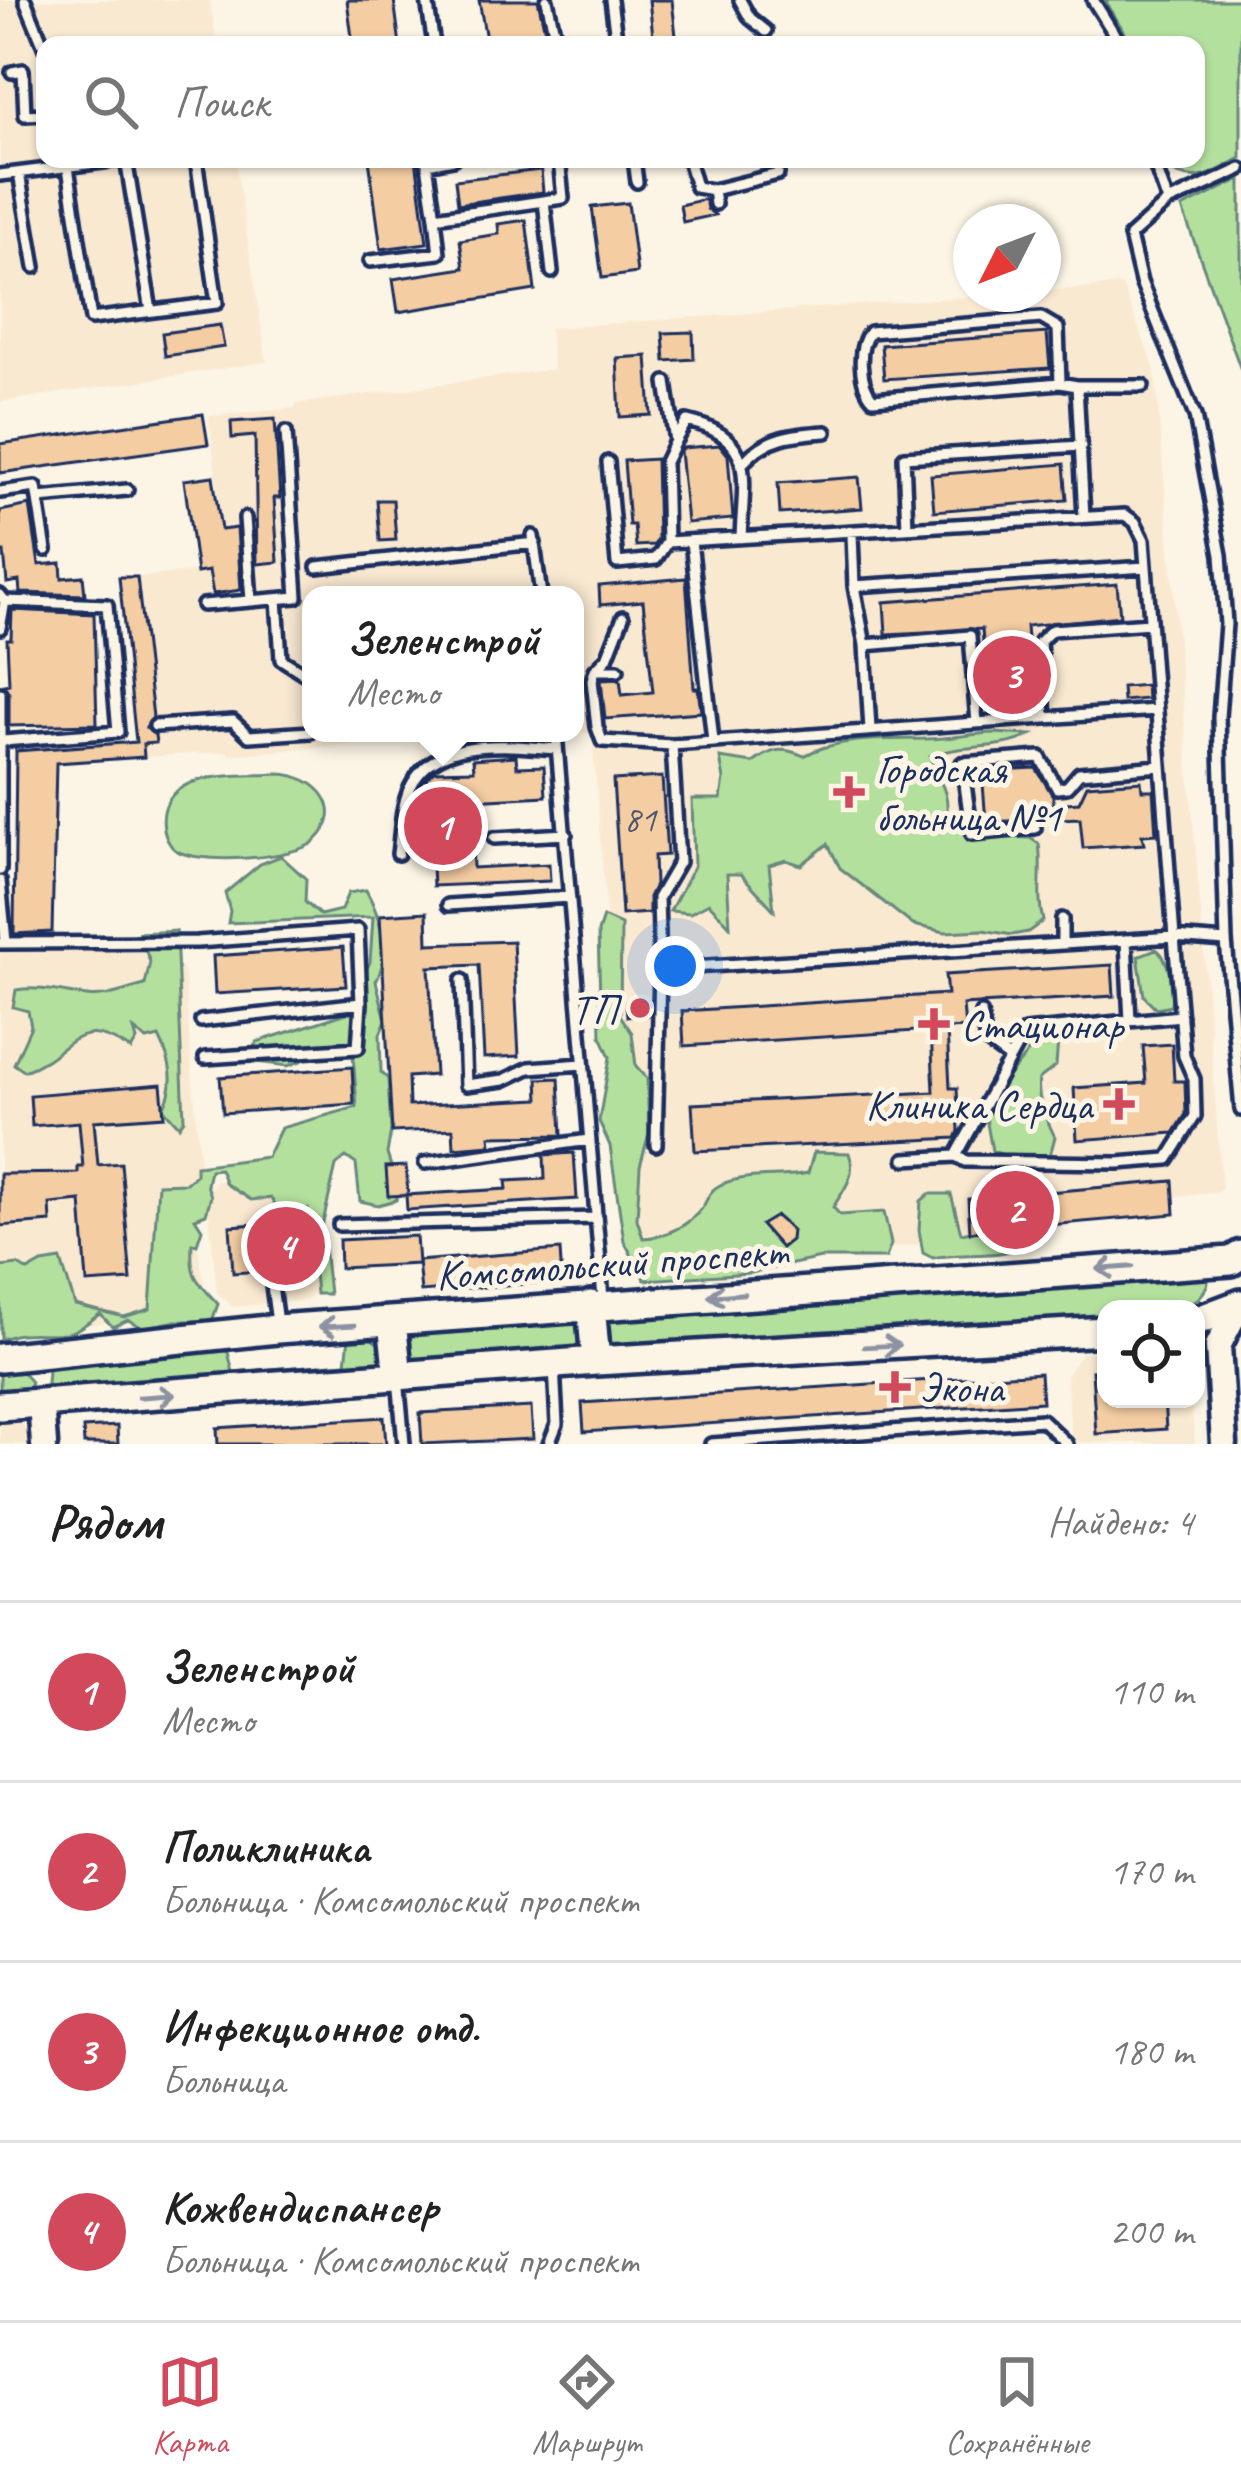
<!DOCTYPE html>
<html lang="ru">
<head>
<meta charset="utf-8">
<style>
	body { margin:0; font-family:Caveat,sans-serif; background:#f6f6f6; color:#222 }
	.controls { position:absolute; right:36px; bottom:36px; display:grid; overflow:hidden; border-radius:24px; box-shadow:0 3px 9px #0004 }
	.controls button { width:108px; height:108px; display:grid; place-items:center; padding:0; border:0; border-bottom:3px solid #e0e0e0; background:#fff; color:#222; font:60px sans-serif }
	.compass { position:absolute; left:953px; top:204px; width:108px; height:108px; border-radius:50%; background:#fff; box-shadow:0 3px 9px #0004; rotate:228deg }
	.you { position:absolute; left:675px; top:966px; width:42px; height:42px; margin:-30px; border:9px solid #fff; border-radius:50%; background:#1a73e8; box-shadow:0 0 0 18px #1a73e833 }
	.badge { display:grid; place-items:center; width:78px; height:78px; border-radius:50%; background:#d1495b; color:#fff; font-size:39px; font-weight:700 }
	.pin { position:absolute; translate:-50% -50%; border:6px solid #fff; box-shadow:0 3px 12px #0006 }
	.popup { position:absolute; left:302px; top:586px; width:282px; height:156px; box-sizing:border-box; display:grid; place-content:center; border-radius:24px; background:#fff; filter:drop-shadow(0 3px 9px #0005); font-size:39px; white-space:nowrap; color:#767676 }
	.popup b { font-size:45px; color:#222 }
	.popup::after { content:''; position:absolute; left:50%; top:100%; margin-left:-24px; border:24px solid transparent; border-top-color:#fff }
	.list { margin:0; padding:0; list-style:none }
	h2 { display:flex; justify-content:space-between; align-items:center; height:156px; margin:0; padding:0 48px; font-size:51px }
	h2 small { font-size:39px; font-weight:400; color:#767676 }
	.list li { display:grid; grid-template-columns:78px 1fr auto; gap:36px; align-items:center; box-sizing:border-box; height:180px; padding:0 48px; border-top:3px solid #e0e0e0 }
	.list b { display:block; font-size:45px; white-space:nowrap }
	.list p { margin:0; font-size:39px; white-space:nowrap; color:#767676 }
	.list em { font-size:39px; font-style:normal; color:#767676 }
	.icon { flex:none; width:66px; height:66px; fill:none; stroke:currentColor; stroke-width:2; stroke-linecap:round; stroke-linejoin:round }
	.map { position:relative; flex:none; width:1241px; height:1444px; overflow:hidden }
	.search { position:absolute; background:#fff; box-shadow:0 3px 9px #0004; left:36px; right:36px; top:36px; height:132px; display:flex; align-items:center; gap:30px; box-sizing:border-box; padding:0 42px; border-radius:24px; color:#767676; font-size:45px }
	.sheet { height:876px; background:#fff }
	nav { display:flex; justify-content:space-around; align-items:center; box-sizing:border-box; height:168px; border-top:3px solid #e0e0e0; background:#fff; font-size:33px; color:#767676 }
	nav a { display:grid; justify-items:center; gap:6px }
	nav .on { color:#d1495b }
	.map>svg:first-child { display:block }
	.built { fill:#fae9d1 }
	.green { fill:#b4e09e; stroke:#68887e; stroke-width:3 }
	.building { fill:#f4cda3; stroke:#1b2f5e; stroke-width:3 }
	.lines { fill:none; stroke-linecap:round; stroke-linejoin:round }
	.service-casing { stroke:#1b2f5e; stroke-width:18 }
	.secondary-casing { stroke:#1b2f5e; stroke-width:33 }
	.primary-casing { stroke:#1b2f5e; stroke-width:36 }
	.service { stroke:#fcf5e5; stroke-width:9 }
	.secondary { stroke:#fcf5e5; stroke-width:24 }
	.primary { stroke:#fcf5e5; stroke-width:27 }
	.oneway { stroke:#8c92a2 }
	.poi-dot { fill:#d1495b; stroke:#fcf5e5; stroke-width:4.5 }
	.labels { text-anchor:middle; stroke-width:10; stroke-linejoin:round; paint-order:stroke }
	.number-label { font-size:36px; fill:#51566f }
	.poi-label { font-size:42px; fill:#1b2f5e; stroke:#fcf5e5; text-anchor:start }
	.street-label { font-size:42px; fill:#1b2f5e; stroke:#fcf5e5 }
</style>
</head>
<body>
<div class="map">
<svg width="1241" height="1444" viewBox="0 0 1241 1444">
	<rect width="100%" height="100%" fill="#fcf5e5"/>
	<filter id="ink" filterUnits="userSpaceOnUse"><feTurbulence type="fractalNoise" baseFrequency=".00833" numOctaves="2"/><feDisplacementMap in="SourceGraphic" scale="24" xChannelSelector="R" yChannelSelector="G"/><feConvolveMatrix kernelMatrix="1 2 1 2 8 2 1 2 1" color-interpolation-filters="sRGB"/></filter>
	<g filter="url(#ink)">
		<path class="built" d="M 0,0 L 210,0 L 217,45 L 45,45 L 45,159 L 235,159 L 267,362 L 0,402 Z
			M 1122,285 L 1155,370 L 1201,914 L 1222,1188 L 1217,1193 L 1174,1196 L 1172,1182 L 968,1199 L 970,1232 L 909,1246 L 784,1260 L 633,1255 L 592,735 L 575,731 L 575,595 L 311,595 L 311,733 L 488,733 L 230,755 L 228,752 L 144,757 L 143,744 L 156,742 L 137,577 L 227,569 L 209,416 L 295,408 L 296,404 L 553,369 L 549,328 Z
			M 98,949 L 166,954 L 184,971 L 201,1178 L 192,1208 L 209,1317 L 0,1330 L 0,950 Z
			M 294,1178 L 313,1194 L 321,1287 L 306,1300 L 233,1307 L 217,1293 L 207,1192 L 218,1181 Z
			M 1106,1351 L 1106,1399 L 1191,1399 L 1195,1444 L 1072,1442 L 1066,1376 L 1081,1353 Z
			M 18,1420 L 29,1431 L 29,1444 L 0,1444 L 0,1422 Z"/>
		<path class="green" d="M 1105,0 L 1241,0 L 1241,158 C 1210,174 1198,187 1165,168 L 1162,159 L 1196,159 L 1196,45 L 1132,45 Z
			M 1241,179 L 1241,370 L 1182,208 Z
			M 993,733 L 1031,735 C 998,752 963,743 930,756 C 935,776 949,790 947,810 L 974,836 L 1030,838 L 1039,844 C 1043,870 1036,894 1043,921 L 1028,932 L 1012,935 L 983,930 L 945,932 L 913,925 L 840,868 L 828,844 L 801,865 L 786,860 L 769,865 L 774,910 L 741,874 L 727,874 L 730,926 L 709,903 L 690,913 L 670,911 L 694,866 L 692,799 L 721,799 L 724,779 L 720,758 L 753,763 C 772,749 782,746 804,756 C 838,736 889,740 926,739 C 948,739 970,734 993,733 Z
			M 279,774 C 317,775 349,810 315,841 C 297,859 189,867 172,847 C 164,837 162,824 164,812 C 173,768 245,777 279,774 Z
			M 281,856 L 306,879 L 305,902 L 320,915 L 341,910 L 348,893 L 366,890 C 380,915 391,955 376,981 L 386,1020 L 380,1034 L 381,1072 L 388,1079 L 391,1130 L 387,1154 L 399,1191 L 396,1200 L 378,1205 L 360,1201 L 356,1164 L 346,1157 L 336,1166 L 322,1227 L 329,1294 L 316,1294 L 308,1209 L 281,1213 L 271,1198 L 251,1200 L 226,1184 L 220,1169 L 210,1170 L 207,1185 L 211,1196 L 206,1214 L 195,1218 L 202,1229 L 197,1244 L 192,1243 C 190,1279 196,1279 218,1304 L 212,1321 L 176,1321 L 143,1328 L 128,1320 L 113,1327 L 100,1314 C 91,1320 77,1332 67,1333 C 44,1336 21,1329 1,1340 L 0,1267 L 18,1265 L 28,1271 L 42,1263 L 61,1260 L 75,1305 L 124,1317 L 150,1309 L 158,1184 L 186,1183 L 196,1174 L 196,1166 L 267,1157 L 281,1128 L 357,1107 L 352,1041 L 288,1066 L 248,1061 L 257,1042 L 347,1013 L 370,962 L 373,917 L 228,923 L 230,911 L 225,893 L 260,864 Z
			M 603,917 L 621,925 L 620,1015 L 632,1033 L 636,1066 L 647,1078 L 649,1133 L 640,1166 L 637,1219 L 643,1238 C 664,1237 689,1226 702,1208 C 709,1198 708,1191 720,1185 C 744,1173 781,1179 808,1173 L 814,1152 L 849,1153 C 857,1174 845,1189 833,1207 L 840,1215 L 884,1212 L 891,1244 L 886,1258 L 821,1258 L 751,1273 L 645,1280 L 624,1241 L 610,1146 L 599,1121 L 610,1057 L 601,1036 L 598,932 Z
			M 176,931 L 184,1119 L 179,1126 L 163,1108 C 177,1085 171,1061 159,1037 L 147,1040 L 134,1030 L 137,1040 L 131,1050 C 73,1012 73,1054 24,1071 L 14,1064 L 31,1026 L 28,1011 L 13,1007 L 16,990 C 41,986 63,993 87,996 C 106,999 127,989 145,985 L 150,962 L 139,933 Z
			M 1156,949 C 1170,958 1173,988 1171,1005 L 1156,1008 L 1144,996 L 1138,956 Z
			M 1051,1036 L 1058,1040 L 1056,1066 L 1039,1079 C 1036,1101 1046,1118 1055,1137 L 1050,1155 L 1023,1161 L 992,1151 L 985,1112 L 998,1089 L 1039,1039 Z
			M 929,1194 L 951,1194 L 961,1233 C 986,1227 1006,1227 1031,1235 L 1032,1240 C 1009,1261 964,1251 933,1258 L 923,1253 L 919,1230 L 921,1201 Z
			M 1201,1277 L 1209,1278 C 1201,1322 1140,1309 1106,1309 L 1106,1321 L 621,1353 L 607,1342 L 602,1320 L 607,1313 Z
			M 578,1319 L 584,1326 L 583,1352 L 411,1366 L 403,1361 L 404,1334 L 410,1330 Z
			M 365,1335 L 381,1345 L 387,1366 L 54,1390 L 47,1384 L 48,1370 L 55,1363 L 216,1347 L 228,1352 L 233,1372 L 346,1363 L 349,1338 Z
			M 20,1369 L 31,1382 L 28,1391 L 0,1396 L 0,1372 Z"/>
		<path class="building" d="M 347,0 L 394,0 L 400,45 L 353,45 Z
			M 479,0 L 538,0 L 548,45 L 487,45 Z
			M 649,0 L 672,0 L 677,45 L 654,45 Z
			M 369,159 L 416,159 L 427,243 L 381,249 Z
			M 541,170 L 543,192 L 458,204 L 455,180 Z
			M 705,199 L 707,209 L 715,215 L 683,222 L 680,205 Z
			M 628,203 L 637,273 L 602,278 L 592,207 Z
			M 526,220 L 535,290 L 398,312 L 393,279 L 464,268 L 460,240 L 499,234 L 498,224 Z
			M 220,325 L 224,347 L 165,356 L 162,333 Z
			M 693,332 L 694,359 L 665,361 L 663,333 Z
			M 1047,333 L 1050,368 L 884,379 L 881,345 Z
			M 647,356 L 651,415 L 620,417 L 617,358 Z
			M 203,414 L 208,444 L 0,473 L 0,444 Z
			M 275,419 L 280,498 L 274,498 L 278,562 L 257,564 L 255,436 L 232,438 L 231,422 Z
			M 720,445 L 728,455 L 733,519 L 687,523 L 680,451 L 682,448 Z
			M 656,459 L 658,539 L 654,545 L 636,546 L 634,525 L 629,525 L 624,461 Z
			M 1064,464 L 1067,500 L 934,511 L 931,475 Z
			M 213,476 L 221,530 L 237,528 L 241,590 L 213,594 L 209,571 L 197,573 L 184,480 Z
			M 859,477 L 862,508 L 780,514 L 778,483 Z
			M 377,500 L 393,500 L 396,540 L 380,541 Z
			M 30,505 L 39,565 L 61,563 L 62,578 L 83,576 L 85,595 L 20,593 L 19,581 L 7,583 L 4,552 L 0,552 L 0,511 Z
			M 119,577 L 137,577 L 153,717 L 146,728 L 155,735 L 156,743 L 143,744 L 144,757 L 56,763 L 52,932 L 14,934 L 16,751 L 136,742 Z
			M 686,578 L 694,688 L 698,688 L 701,712 L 605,719 L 601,680 L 620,679 L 622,695 L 653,692 L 643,601 L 600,605 L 599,586 Z
			M 1117,584 L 1120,616 L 1026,626 L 1032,702 L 988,705 L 982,629 L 886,634 L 884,602 Z
			M 12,610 L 94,614 L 97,724 L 9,726 L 9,693 L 4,685 L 9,684 L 7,639 L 11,639 Z
			M 1146,685 L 1147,699 L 1123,701 L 1122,687 Z
			M 516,756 L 517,767 L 544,766 L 546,796 L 470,800 L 473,868 L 549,864 L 550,881 L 433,886 L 431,845 L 417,845 L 415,807 L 429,806 L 427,778 L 435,771 L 474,770 L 473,759 Z
			M 1036,768 L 1053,796 L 1053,804 L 1079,802 L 1087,785 L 1141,781 L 1142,790 L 1153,790 L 1156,834 L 1142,835 L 1144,844 L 1083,848 L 1080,818 L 986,822 L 982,771 Z
			M 662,777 L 667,855 L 654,856 L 655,885 L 649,897 L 649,913 L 622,915 L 613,780 Z
			M 427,912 L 428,944 L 513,941 L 519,1056 L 484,1058 L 479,965 L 429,967 L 435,1075 L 408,1077 L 409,1106 L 539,1099 L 538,1079 L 559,1078 L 562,1135 L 490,1136 L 491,1145 L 454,1148 L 453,1129 L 392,1132 L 380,915 Z
			M 343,947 L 346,986 L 215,994 L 213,956 Z
			M 1112,965 L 1114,996 L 963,1005 L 965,1028 L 947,1029 L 950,1088 L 957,1088 L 959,1131 L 956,1138 L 695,1151 L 692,1104 L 934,1092 L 931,1030 L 684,1046 L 682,1011 L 947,994 L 945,975 Z
			M 650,1000 L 650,1015 L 627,1016 L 626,1002 Z
			M 1172,1044 L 1174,1081 L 1185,1081 L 1186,1114 L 1174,1133 L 1077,1140 L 1074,1088 L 1146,1083 L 1143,1046 Z
			M 352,1067 L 354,1104 L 223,1113 L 220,1077 Z
			M 161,1084 L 164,1116 L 94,1121 L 98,1165 L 121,1163 L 131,1280 L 87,1283 L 81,1201 L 50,1204 L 51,1222 L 0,1226 L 0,1174 L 78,1173 L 78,1167 L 83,1167 L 79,1122 L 32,1126 L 30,1095 Z
			M 574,1153 L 577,1199 L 407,1210 L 406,1195 L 507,1189 L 506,1181 L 545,1179 L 544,1155 Z
			M 406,1166 L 408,1195 L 388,1196 L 386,1167 Z
			M 1173,1181 L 1175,1214 L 970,1232 L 968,1199 Z
			M 776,1216 L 792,1230 L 791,1240 L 781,1248 L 761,1225 Z
			M 301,1221 L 305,1268 L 233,1273 L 230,1226 Z
			M 416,1236 L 418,1264 L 340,1268 L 339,1240 Z
			M 560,1250 L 562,1281 L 421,1292 L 418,1261 Z
			M 1106,1370 L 1106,1399 L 1164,1399 L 1166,1429 L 1096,1434 L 1092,1371 Z
			M 1040,1373 L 1042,1402 L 584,1432 L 582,1403 Z
			M 531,1407 L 533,1439 L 422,1444 L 420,1413 Z
			M 384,1417 L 386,1444 L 218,1444 L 217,1428 Z
			M 117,1426 L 118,1444 L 84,1444 L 83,1428 Z"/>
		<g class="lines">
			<g class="service-casing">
				<path id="service" d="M 25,0 L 45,49
					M 427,0 L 434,45
					M 547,0 L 557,45
					M 611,0 L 617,45
					M 740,0 L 750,18 L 766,31
					M 1093,0 L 1121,45
					M 12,72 L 23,70 L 25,115 L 45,114
					M 126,159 L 151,311
					M 453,159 L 427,164 L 435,217 L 563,198 L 559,159
					M 634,159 L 637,182
					M 688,159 L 696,187 L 713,190
					M 1153,159 L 1168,202
					M 68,167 L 91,319 L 217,303 L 196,159
					M 1241,169 L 1168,202 L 1130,236 L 1141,282 L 1195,416 L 1221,555 L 1226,624 L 1219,717 L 1226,941 L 1241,1110
					M 19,173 L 35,267
					M 0,175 L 127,159
					M 544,201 L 552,272
					M 715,204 L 713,190 L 778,174
					M 370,261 L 439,253 L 435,217
					M 666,382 L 675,441 L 665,462 L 667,542
					M 1060,383 L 1058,328 L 1041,318 L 870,332 C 857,347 859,384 873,399 L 1060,383 L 1077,386 L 1084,517
					M 1077,386 L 1143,386
					M 675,441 L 687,421 C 758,437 743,479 741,538
					M 608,462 L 617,563 L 656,559 L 667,542 L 1125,515 L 1135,522 L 1144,540 L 1174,937 L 1226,941
					M 744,462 C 767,436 794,434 826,432
					M 0,492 L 36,487 L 46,550
					M 39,498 L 127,490
					M 245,518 L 251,600
					M 907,528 L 904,457 L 1081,446
					M 852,534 L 854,586
					M 533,536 L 541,595
					M 691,541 L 713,741
					M 317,567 L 535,543
					M 0,595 L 5,601 L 0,628
					M 277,599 L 281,659 L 311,678
					M 203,605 L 297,597 L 286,432
					M 623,617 L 607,658 L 595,670 L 592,680 L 597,727 L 602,741 L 672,745 L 1045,718
					M 1150,623 L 1052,630 L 1040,641 L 1045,718 L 1156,710
					M 865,645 L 970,636 L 977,723
					M 595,670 L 618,670
					M 0,693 L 0,870
					M 155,726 L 233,721 L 249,736 L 311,732
					M 870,730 L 865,645 L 854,586 L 1146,567
					M 556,733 L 603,1299
					M 3,741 L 118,732 L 107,605 L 5,601
					M 672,745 L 679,862 L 658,898 L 660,969 L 1174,937 L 1184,1056 L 1194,1079 L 1195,1116 L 1168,1159 L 1118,1163 L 965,1161 L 956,1156 L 905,1159
					M 1035,828 L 972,834 L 962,763 L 1040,757 L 1057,788 L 1067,787 L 1079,773 L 1160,766
					M 494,838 L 566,834
					M 398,854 C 401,833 401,806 410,788 C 436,734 508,746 557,749
					M 0,881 L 6,942
					M 448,905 L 569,897
					M 1062,919 L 1062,943
					M 1126,940 L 1130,1021
					M 0,943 L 197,942 L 358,930 L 361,1003 L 201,1021
					M 462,980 L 466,1085 L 504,1080 L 529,1068 L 583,1064
					M 981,1013 L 986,1041 L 1009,1058
					M 205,1058 L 358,1048 L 361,1003
					M 656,1145 L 660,969
					M 956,1156 L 1025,1031 L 1181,1016
					M 425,1163 L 589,1140
					M 339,1225 L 595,1218
					M 271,1278 L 277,1323
					M 398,1378 L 404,1444
					M 549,1444 L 557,1424 L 554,1366
					M 711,1444 L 1042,1420 L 1067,1444"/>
			</g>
			<g class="secondary-casing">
				<path id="secondary" d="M 41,1403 L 44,1444
					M 1224,1444 L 1218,1346 L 1239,1305"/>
			</g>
			<g class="primary-casing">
				<path id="primary" d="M 591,1305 L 596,1361
					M 1196,1321 L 1241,1304
					M 392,1322 L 398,1376
					M 0,1358 L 277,1329 L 1231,1261 L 1241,1255
					M 0,1406 L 596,1361 L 1106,1331"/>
			</g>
			<use href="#service" class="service"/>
			<use href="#secondary" class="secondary"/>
			<use href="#primary" class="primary"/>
		</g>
		<defs><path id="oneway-shaft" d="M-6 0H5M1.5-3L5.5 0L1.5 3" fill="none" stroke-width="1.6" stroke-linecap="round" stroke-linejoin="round" transform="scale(3)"/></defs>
		<g class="oneway">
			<use href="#oneway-shaft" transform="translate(1115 1268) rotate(176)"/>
			<use href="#oneway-shaft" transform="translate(726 1295) rotate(176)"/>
			<use href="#oneway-shaft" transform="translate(337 1326) rotate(177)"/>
			<use href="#oneway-shaft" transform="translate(882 1346) rotate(-3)"/>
			<use href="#oneway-shaft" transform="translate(157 1396) rotate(-4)"/>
		</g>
	</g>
	<g class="poi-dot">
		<path d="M843 774h12v12h12v12h-12v12h-12v-12h-12v-12h12z"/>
		<circle cx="640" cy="1008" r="12"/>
		<path d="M928 1006h12v12h12v12h-12v12h-12v-12h-12v-12h12z"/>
		<path d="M1113 1086h12v12h12v12h-12v12h-12v-12h-12v-12h12z"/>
		<path d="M889 1369h12v12h12v12h-12v12h-12v-12h-12v-12h12z"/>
	</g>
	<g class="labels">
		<g class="number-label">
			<text x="640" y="831">81</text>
		</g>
		<g class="poi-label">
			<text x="876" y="783">Городская<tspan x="876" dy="48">больница №1</tspan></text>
			<text x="616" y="1023" text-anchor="end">ТП</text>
			<text x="961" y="1039">Стационар</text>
			<text x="1092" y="1119" text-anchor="end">Клиника Сердца</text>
			<text x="919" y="1402">Экона</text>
		</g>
		<g class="street-label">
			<text transform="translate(612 1262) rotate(-4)" y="15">Комсомольский проспект</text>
		</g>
	</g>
</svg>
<div class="controls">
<button><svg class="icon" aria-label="locate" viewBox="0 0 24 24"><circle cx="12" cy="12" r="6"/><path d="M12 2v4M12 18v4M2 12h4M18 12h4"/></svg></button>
</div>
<svg class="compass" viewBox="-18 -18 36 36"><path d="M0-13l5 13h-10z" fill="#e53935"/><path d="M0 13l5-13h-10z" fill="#767676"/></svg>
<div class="you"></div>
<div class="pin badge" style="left:443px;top:826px">1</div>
<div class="popup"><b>Зеленстрой</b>Место</div>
<div class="pin badge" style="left:1015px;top:1210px">2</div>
<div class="pin badge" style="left:1012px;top:675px">3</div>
<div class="pin badge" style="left:286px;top:1246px">4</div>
<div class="search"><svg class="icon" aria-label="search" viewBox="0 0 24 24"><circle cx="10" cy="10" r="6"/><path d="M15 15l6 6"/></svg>Поиск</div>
</div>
<section class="sheet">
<h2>Рядом<small>Найдено: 4</small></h2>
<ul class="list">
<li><span class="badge">1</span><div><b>Зеленстрой</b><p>Место</p></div><em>110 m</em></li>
<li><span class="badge">2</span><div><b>Поликлиника</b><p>Больница · Комсомольский проспект</p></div><em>170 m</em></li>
<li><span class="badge">3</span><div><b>Инфекционное отд.</b><p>Больница</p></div><em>180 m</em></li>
<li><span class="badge">4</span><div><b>Кожвендиспансер</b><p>Больница · Комсомольский проспект</p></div><em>200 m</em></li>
</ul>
</section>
<nav>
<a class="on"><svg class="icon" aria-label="map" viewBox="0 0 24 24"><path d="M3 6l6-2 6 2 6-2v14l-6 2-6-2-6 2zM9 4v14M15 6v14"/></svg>Карта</a>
<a><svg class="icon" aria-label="directions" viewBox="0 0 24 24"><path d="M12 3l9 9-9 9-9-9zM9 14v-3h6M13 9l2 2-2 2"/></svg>Маршрут</a>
<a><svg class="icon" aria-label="saved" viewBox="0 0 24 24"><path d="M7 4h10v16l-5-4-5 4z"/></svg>Сохранённые</a>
</nav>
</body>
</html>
